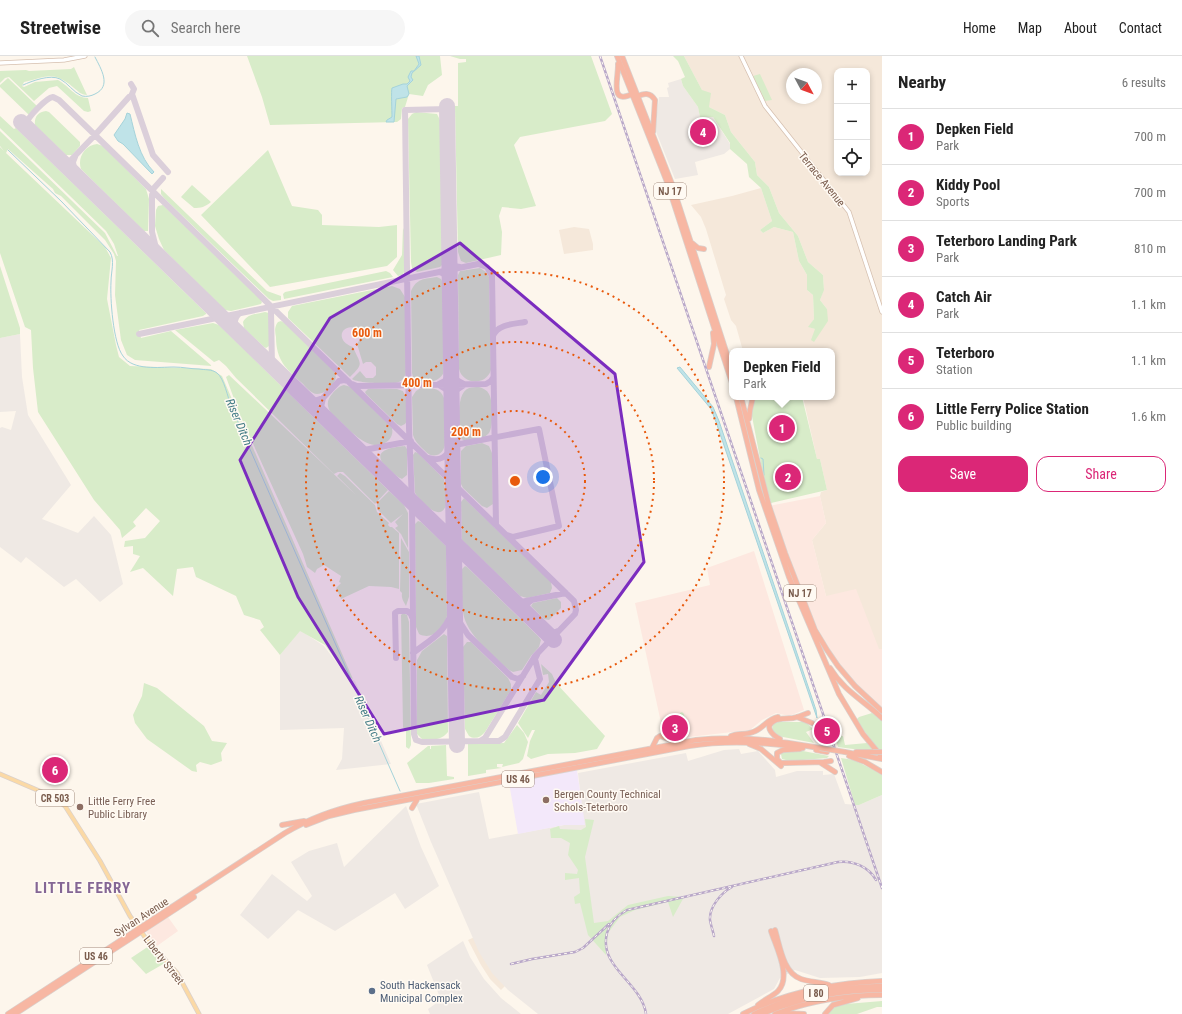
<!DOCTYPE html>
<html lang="en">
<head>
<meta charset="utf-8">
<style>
	body { margin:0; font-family:"Roboto Condensed",sans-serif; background:#f6f6f6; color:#222 }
	.controls { position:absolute; right:12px; top:12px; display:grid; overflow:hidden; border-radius:8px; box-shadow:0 2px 6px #0003 }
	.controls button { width:36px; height:36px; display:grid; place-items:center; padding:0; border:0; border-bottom:1px solid #e0e0e0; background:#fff; color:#222; font:20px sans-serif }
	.compass { position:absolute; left:786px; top:12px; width:36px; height:36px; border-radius:50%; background:#fff; box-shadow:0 2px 6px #0003; rotate:131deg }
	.you { position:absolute; left:543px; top:421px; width:14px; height:14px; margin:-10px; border:3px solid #fff; border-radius:50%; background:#1a73e8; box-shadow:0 0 0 6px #1a73e833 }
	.badge { display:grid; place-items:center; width:26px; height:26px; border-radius:50%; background:#db2777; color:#fff; font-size:13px; font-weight:700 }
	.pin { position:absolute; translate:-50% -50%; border:2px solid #fff; box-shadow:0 1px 4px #0006 }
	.popup { position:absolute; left:729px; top:292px; width:106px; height:52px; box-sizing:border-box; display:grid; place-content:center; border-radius:8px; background:#fff; filter:drop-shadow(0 1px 3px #0005); font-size:13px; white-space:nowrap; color:#767676 }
	.popup b { font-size:15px; color:#222 }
	.popup::after { content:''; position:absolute; left:50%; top:100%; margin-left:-8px; border:8px solid transparent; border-top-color:#fff }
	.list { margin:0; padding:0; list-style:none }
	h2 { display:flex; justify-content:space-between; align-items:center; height:52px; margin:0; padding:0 16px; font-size:17px }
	h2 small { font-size:13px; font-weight:400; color:#767676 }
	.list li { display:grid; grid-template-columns:26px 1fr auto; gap:12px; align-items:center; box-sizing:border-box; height:56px; padding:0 16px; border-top:1px solid #e0e0e0 }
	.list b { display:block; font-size:15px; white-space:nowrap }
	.list p { margin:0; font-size:13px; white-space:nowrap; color:#767676 }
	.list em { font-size:13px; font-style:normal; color:#767676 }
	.actions { display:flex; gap:8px; padding:12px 16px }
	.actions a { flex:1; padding:9px 0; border:1px solid #db2777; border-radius:12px; text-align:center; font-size:14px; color:#db2777 }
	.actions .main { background:#db2777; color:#fff }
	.icon { flex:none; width:22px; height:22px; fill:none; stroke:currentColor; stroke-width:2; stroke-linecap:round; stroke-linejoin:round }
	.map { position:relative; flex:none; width:882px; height:958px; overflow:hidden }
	header { display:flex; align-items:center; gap:24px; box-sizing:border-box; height:56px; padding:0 20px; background:#fff; border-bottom:1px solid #e0e0e0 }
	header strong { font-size:19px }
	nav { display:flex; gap:22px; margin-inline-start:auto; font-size:14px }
	.search { width:280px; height:36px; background:#f6f6f6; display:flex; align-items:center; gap:10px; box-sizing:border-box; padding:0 14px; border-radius:22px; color:#767676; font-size:15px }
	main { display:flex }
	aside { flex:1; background:#fff }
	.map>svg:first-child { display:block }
	.residential { fill:#f5e8da; fill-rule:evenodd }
	.commercial { fill:#fde8e0 }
	.industrial { fill:#efe9e4 }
	.education { fill:#f3e8fa }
	.green { fill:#d8ecc9 }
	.water { fill:#bfe3e8; stroke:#a5d3da }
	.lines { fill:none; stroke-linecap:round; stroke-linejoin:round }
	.stream { stroke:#a5d3da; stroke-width:1 }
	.taxiway { stroke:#dbcfda; stroke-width:6 }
	.runway { stroke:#dbcfda; stroke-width:16 }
	.secondary-casing { stroke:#d6c0b0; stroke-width:5 }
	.primary-casing { stroke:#dad1cd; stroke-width:5 }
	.highway-casing { stroke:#dad1cd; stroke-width:6 }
	.secondary { stroke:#fff; stroke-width:3.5 }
	.primary { stroke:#fbd9a5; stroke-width:3.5 }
	.highway { stroke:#f7b7a3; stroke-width:4.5 }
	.rail-casing { stroke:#b9a8c9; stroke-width:2.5 }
	.rail { stroke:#fffaf3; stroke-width:1; stroke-dasharray:3; stroke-linecap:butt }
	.highway-bridge-casing { stroke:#dad1cd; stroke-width:6; stroke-linecap:butt }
	.highway-bridge { stroke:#f7b7a3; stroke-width:4.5 }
	.marked { fill:#7b2cbf; fill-opacity:0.2; stroke:#7b2cbf; stroke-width:3; stroke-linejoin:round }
	.ring { fill:none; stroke:#e8590c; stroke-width:2; stroke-dasharray:2 4 }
	.education-dot { fill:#8d6e63; stroke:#fffaf3; stroke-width:1.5 }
	.service-dot { fill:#5c6f8a; stroke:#fffaf3; stroke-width:1.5 }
	.labels { text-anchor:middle; stroke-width:3; stroke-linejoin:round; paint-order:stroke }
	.shield { fill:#fffaf3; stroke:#a28b7f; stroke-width:1 }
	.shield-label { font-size:10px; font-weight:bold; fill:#7a5c4d }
	.street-label { font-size:11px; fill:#7a5c4d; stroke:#fffaf3 }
	.education-label { font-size:11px; fill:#785e54; stroke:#fffaf3; text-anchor:start }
	.service-label { font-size:11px; fill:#4e5e75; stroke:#fffaf3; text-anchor:start }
	.water-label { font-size:12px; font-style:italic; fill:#437c86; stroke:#fffaf3 }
	.district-label { font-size:15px; font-weight:bold; letter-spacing:1px; fill:#846695; stroke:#fffaf3 }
	.centre { fill:#e8590c; stroke:#fffaf3; stroke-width:2 }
	.ring-label { font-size:12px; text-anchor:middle; font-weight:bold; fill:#e8590c; stroke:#fffaf3; stroke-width:3; stroke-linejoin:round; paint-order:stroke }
</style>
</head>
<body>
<header>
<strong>Streetwise</strong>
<div class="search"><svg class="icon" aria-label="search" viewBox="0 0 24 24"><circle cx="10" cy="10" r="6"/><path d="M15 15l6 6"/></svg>Search here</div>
<nav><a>Home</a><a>Map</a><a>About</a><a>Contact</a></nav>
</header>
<main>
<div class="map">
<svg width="882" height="958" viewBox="0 0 882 958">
	<rect width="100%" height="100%" fill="#fdf6ec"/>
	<path class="residential" d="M 684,0 L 882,0 L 882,594 L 879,594 L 826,540 L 812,484 L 826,467 L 820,440 L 821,436 L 827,434 L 820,403 L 817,403 L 803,341 L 832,341 L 832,295 L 743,295 L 736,270 L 731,264 L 724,243 L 726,239 L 706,173 L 701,161 L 691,149 L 732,140 L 761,132 L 772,165 L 760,174 L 763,177 L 774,171 L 793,176 L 799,205 L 807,219 L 807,234 L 813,239 L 814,263 L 809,271 L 815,273 L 827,253 L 820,244 L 824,233 L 823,219 L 808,206 L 798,180 L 779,157 L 769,131 L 757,119 L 755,106 L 731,76 L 725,59 L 709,51 L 702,34 ZM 837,15 L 867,15 L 867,117 L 837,117 ZM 792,18 L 816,18 L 816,42 L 792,42 Z
		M 574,171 L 589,173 L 593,188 L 593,194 L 564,198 L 559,174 Z
		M 486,876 L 509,926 L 501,934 L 490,923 L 481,909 L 468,884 Z"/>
	<path class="commercial" d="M 820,440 L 826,467 L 812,484 L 826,540 L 856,533 L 879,593 L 882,593 L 882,655 L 838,610 L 803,545 L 769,450 Z
		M 754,495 L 804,654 L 789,660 L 776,657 L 762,664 L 750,674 L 671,683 L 667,682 L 663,676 L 635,547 L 710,529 L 707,512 Z
		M 168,861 L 178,875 L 157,890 L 146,876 Z"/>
	<path class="industrial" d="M 681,23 L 683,30 L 698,51 L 700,61 L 713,61 L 730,88 L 730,93 L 724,98 L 695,106 L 698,119 L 675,123 L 655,73 L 659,41 L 669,41 L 667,32 L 669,31 L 668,27 Z
		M 20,278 L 22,321 L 28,359 L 71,429 L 42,463 L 78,477 L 94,460 L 111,479 L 123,528 L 100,546 L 76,523 L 64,531 L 26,501 L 21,507 L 0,491 L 0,372 L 2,371 L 11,374 L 16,355 L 0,356 L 0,282 Z
		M 300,574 L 324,590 L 347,620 L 355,625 L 391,708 L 336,714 L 342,703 L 344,672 L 280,674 L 280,599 Z
		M 739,693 L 741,698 L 758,695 L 775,714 L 776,721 L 797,715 L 823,715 L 823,719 L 834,718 L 845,748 L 859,749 L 882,739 L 882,917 L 860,921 L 820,922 L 795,914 L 780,922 L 774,933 L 728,958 L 538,958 L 508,934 L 492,917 L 479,896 L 431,786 L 416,748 L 479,736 L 489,783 L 564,769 L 584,769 L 578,717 L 686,697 L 688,705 L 724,694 Z
		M 406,750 L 421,791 L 439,830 L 405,853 L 395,837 L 335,875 L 298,854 L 268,883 L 240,859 L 272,818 L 307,845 L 312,840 L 291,806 L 309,795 L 337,787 L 344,811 Z
		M 463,885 L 470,901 L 484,923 L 501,942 L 521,958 L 430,958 L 428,953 L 441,944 L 427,909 Z"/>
	<path class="education" d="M 577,714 L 585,769 L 564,769 L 518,778 L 509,727 Z"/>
	<path class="green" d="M 247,0 L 440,0 L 442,19 L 428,29 L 423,40 L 409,38 L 405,51 L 402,52 L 401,63 L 397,66 L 270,69 L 262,41 Z
		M 450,0 L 591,0 L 612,58 L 605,65 L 520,81 L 514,89 L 536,150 L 521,153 L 502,151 L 499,160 L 502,176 L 501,199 L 466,207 L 461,205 L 458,196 L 455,50 L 458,50 L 458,7 L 466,6 L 466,3 L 460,3 Z
		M 673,0 L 684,0 L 702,34 L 711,37 L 709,51 L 725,59 L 731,76 L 755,106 L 757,119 L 769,131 L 779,157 L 798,180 L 808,206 L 823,219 L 824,234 L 820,244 L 827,253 L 828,265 L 814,286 L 811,284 L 815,273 L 808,271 L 814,263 L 813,239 L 807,234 L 807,219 L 799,205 L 793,176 L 774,171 L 763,177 L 760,174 L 772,165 L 761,132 L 749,121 L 747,108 L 730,93 L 730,87 L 713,61 L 700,61 L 698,51 L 683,30 L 681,23 L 685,21 L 678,5 Z
		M 74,11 L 87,39 C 81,39 78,35 74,32 C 52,14 48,21 24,26 L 22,30 L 24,31 L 35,26 L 58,24 C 69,30 75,42 88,42 L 91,55 L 88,56 L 84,55 L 57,30 L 49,32 L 34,45 L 9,21 L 5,22 L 0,27 L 0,15 L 26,14 L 29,15 L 71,13 Z
		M 760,18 L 772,44 L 765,45 L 753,20 Z
		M 8,22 L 37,50 L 29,59 L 0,31 L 0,29 Z
		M 46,55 L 49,56 L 80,86 L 80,90 L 72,99 L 66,99 L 35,69 C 34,61 38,56 46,55 Z
		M 416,56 L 437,58 L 440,64 L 443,208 L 440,211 L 417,216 L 412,212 L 411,206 L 408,63 L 412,58 Z
		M 0,60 L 14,73 L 16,72 L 206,257 L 206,258 L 203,260 L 139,274 L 141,282 L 171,275 L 212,310 L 135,304 L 127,299 L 121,284 L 115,239 L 116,205 L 114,198 L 105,184 L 61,140 L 55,137 L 53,133 L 8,93 L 6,97 L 105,191 L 111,202 L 107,243 L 116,289 L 119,301 L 130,310 L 211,313 L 222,320 L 353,623 L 347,620 L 325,589 L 300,575 L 280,599 L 260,574 L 264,571 L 260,564 L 244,559 L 236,540 L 196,521 L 193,511 L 177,513 L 173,540 L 143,512 L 130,516 L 140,500 L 133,498 L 133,490 L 124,491 L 125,485 L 145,482 L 160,465 L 146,452 L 133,466 L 136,470 L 122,482 L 120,474 L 94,444 L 38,356 L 33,312 L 31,274 L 25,271 L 0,197 L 0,91 L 4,95 L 0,90 L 0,75 L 105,177 L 117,200 L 118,200 L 114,188 L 106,175 L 0,72 Z
		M 97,88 L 103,90 L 146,133 L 149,143 L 148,175 L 144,175 L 81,113 C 77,102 85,89 97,88 Z
		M 268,94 L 292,150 L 318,154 L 322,159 L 322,169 L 379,171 L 397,169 L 397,201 L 387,210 L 270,231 L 201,159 Z
		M 192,129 L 211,146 C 205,151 201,152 194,152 L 181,141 Z
		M 161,133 L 267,235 L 281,240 L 281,244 L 273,245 L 269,243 L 164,142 L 161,138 Z
		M 163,149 L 260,243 L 262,246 L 261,248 L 231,255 L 225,254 L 164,194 L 159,183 L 155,170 L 156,154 L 158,150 Z
		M 403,172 L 404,174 L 405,215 L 402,219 L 398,220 L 393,214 L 402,199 Z
		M 0,210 L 20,272 L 20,278 L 0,282 Z
		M 480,212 L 486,216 L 489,221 L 491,314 C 486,330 463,329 459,313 L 458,219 L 460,215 Z
		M 386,215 L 390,217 L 393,221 L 284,243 L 283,238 L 285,236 Z
		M 437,221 L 441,223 L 443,227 L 443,318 C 437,327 429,326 419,326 L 413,321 L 412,317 L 411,235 C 417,222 424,223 437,221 Z
		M 392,230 L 400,233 L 405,241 L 406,316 C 405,321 403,324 399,326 C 392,329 357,327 352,323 L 360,315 L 366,322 L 373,322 L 376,319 L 376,311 L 371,306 L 366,306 L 363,308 L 357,288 L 360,283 L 360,278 L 355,272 C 342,268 334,284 353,291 C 360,308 365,307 350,321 L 288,262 L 288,256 L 292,250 Z
		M 265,256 L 269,257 L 269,290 L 266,292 L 264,291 L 244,272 L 243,266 C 247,258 257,258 265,256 Z
		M 281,265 L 285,267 L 334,315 C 337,320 336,325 332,329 C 328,334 323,338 317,338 C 311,338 306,331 302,327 C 286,313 276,304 276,281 C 275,276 274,271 278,266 Z
		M 213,267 L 219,269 L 388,434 L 375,448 L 343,416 L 338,416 L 334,418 L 236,322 L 226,310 L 219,304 L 214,306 L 175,274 Z
		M 229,319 L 356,439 L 337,420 L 340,417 L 345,420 L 375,449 L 377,456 L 389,467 L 388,469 L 390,471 L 392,471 L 399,477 L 399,533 L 391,531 L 369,530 L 341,543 L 336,532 L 341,527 L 339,526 L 341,520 L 324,509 L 317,513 L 315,517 L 307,511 L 303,498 L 240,359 L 226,321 Z
		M 344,329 L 351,331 L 392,372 C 393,377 392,380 389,384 C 373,399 352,377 341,366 C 336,362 329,357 328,350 C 327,345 329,342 332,338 C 335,334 339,330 344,329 Z
		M 479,331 C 483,332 487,334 489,338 C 493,344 494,373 488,378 C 484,383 470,385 464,385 L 460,381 C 460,369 455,337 469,332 C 472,331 476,331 479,331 Z
		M 421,332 C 431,332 440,331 444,342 C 444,351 447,387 444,392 C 441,400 432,402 426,396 C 421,391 415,386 413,379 L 412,341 L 416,335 Z
		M 368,333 L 397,333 L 403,335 L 406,342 L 407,365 L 405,368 L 401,370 L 397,368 L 366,338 L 365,336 Z
		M 755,341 L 802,341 L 817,403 L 820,403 L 827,434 L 771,447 L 763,418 L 751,355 Z
		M 482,387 L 489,390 L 492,397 L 493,448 L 487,452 L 482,450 L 463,432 L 461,428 L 461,395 L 466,390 Z
		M 405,390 L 407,393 L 407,419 L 402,423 C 397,421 393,417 389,413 C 387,410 382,407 381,404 C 376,392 398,391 405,390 Z
		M 415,396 L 418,397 L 444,423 L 446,449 C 440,468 420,444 415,437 L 413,399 Z
		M 389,435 L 404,449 L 408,457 L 408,492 L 401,478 L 395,472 L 398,470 L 395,466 L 403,458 L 391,467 L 377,453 L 377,447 Z
		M 464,442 L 551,526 L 552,532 L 550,537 L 527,542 L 520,540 L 462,484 L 461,446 Z
		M 418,465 L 421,466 L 446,490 L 447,560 C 444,572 432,585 419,578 L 416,571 L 415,468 Z
		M 401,482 L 409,496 L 409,541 L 406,550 C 404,546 401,543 402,537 L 400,535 Z
		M 465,510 L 467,511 L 539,581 L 541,584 L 539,591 L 531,600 L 522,614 L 513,616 L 509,614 C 493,599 466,579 463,556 C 461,542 462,527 462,513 Z
		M 557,542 L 561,546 L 561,552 L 549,564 L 544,563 L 531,550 L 533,547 Z
		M 403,557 L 407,559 L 409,566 L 411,689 L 409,693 L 406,691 L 406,676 L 403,671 L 401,559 Z
		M 444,578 L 447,580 L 448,676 C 441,685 432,684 422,683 L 417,678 L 417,604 L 422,595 Z
		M 467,586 L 471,586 L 508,622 L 511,628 L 511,634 L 485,676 C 481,681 475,684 469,680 L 465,673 L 463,591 Z
		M 541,608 L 552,618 L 556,627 L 605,680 L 597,693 L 575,697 L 548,698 L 531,703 L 527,700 L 530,685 L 535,674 L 532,674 L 528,682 L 518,667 L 536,636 L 541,639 L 549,626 L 548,618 L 543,619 Z
		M 144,627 L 157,632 L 204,670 L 212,685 L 227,687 L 221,697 L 222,705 L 211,709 L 200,706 L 196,709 L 197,716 L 192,715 L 147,683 L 135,667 L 133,659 L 142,640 Z
		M 682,656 L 684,658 L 687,676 L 685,680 L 669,682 L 664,677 L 661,665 L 665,661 L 665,662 L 680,658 L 680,657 Z
		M 872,657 L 882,664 L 882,693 L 878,693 L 856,664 L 859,661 Z
		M 778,666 L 806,666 L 813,673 L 806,676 L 814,687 L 778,680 L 772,674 L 773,668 Z
		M 517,669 L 524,677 L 528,686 L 523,703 L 519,707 L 502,711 L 503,708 L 497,708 L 497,711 L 502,712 L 486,714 L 486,717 L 468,720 L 468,688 L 504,687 Z
		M 843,680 L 845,689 L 867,687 L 873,693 L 861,694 L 838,691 L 835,681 Z
		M 446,689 L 447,720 L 454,721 L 454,723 L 429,727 L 416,727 L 407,707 L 428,690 L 430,690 L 430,693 L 431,693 L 431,690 Z
		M 783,695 L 803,695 L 829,700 L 827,702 L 790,705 L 782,703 L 781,698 Z
		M 841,702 L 854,704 L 882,718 L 882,739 L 859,749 L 855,749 Z
		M 585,763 L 594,764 L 585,801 L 594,867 L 608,865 L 628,849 L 668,840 L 684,841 L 673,861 L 668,846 L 635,854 L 620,861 L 608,877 L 606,899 L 588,879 L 580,847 L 575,848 L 574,841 L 580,837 L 579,822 L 565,824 L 565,817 L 577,818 L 578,814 L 568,799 L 570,787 L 561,782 L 551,782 L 550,773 L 559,770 L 560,773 L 581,774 L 586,771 Z
		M 149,890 L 165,907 L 146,918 L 131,902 Z
		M 882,945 L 882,951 L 877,951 L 857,958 L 827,958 L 832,951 L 846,948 Z"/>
	<path class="water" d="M 416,0 L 419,0 L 421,9 L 412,17 L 411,21 L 413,24 L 407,30 L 409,38 L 407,41 L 396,43 L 394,66 L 386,66 L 387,64 L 392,61 C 392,56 391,34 392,32 L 403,28 L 407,28 L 410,25 L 408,21 L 411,15 L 414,15 L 419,8 Z
		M 127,57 L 130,58 C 135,78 139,101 154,116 L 152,118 L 123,88 L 118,85 L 114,79 L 125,63 Z
		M 680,311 L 713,351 L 719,365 L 816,654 L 817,662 L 716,366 L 711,353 L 677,312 Z"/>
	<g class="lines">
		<path class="stream" d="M 23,29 C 32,25 50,18 60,23 C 68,27 73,36 82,40 C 87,41 91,40 95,38 C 112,30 101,13 95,1
			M 8,94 L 62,146 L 110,196 C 115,205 111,215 111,226 C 110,242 113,287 123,300 C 133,315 159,311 174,311 C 183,311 191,313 199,313 C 204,314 212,313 217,317 C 224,322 228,342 231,350 L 400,735
			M 761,402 L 763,403 L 764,419"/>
		<path class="taxiway" d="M 131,28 L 134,33 L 132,38 L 153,99 L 168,116
			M 27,73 L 26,68 C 28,61 46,42 53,41 L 59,44 L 574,545 L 576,554 L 575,558 L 535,600 L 485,682 L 480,685 L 422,686 L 416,684 L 414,678 L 412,447 L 409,372 L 405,54 L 448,53
			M 75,101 L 73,106 L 75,119
			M 61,105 L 68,106 L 70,105 L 95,79 L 129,41
			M 163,122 L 154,132 L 152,139 L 152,176 L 156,192 L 167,208
			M 450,203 L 454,210 L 460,211
			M 440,216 L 446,219 L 450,226
			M 269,249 L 271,255 L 272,311
			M 214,254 L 224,259
			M 139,278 L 478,208 L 487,211 L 492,220 L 496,469
			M 238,278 C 234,270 233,262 240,257
			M 493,280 C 498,268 514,268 525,266
			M 451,314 L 455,323 L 464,328
			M 352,328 L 357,330 L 486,328 L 491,325 L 493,322
			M 439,328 L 445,325 L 451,314
			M 439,329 L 447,334 L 452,342
			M 304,342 L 314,345 L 323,342
			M 452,342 L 455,335 L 464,329
			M 324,361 L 321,351 L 323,342 L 339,325 L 344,324 L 348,325
			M 452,381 L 456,388 L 460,388 L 539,373 L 559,470 L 513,481 L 507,479
			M 353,389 L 364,394 L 411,385
			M 429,402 C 441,406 447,400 452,390
			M 510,541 L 521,546 L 566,537
			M 455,550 L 459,565 L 468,579 L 512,621 L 518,623 L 523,620
			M 529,560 C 526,553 525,548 532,544
			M 543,574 L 553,577 L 558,575
			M 413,597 C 433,582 448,575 454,549
			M 396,602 L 395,557 L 398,555 L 407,555 L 411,558 L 412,561
			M 480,685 L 499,685 L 505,681 L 540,623 L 535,603 L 537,599"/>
		<path class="runway" d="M 447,50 L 457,689
			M 21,66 L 554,584"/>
		<g class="secondary-casing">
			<path id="secondary" d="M 741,0 L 765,50 L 849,156 L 882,256
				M 0,7 L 64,4 L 85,0"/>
		</g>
		<g class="primary-casing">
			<path id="primary" d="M 0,718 L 51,740 L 65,750 L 100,805 L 130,860 L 147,884 L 177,917 L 199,958"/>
		</g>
		<g class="highway-casing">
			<path id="highway" d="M 617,0 L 667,126 L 732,327
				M 622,0 L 672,128 L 732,314
				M 618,8 C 619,21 608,51 634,37
				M 636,41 C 644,37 650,36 655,44 L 653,76
				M 692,187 L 698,192 L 704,193
				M 709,311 L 714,288 L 713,277
				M 736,341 L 759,434 L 789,521 L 839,638 L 863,678 L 882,701
				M 741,341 L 769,450 L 785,497 L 815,574 L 827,594 L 838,610 L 855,630 L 882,655
				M 749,363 L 750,354 L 753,341
				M 830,612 C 844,635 863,644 882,662
				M 797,661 L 812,667
				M 731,680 C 738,677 746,679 753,676 C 763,673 767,663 778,661
				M 780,683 C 774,680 763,671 774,665 C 779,662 787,663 793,662 C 798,661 803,659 808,657
				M 749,688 L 761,693 L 781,710
				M 652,692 L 657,682 L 660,680 L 676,686
				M 800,693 L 783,694 L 777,697 L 777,703 L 781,707 L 786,707 L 824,706 L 831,705
				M 816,694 L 827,696
				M 845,696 L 882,703
				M 856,696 L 873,696
				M 849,700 L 865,706 L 882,716
				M 821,707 L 835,716
				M 412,752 L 418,742
				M 282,769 L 304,765
				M 306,769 L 329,760 L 354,754 L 689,690 C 728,684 765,686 803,692
				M 775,874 C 780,890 783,917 801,923 C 810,926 820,926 829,929
				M 758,949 C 764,944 773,940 778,935 C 792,921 776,891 771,875
				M 782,957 L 804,958
				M 8,958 L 285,777 C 310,762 336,753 364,747 L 696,684 C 738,679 778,685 820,692
				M 15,958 L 194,841
				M 743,958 C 786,936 834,927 882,925
				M 754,958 C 794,939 838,931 882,930
				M 762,958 C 800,942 841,934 882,934
				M 775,958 C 809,945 845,939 882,939
				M 825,958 L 833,949 L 858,942"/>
		</g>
		<use href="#secondary" class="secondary"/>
		<use href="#primary" class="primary"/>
		<use href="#highway" class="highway"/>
		<g class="rail-casing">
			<path id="rail" d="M 600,0 L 882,832
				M 714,880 C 713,875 711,870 710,864 C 709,851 721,837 732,831
				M 511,908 L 532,903 L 575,896 L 583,892 L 609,868
				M 646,958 C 642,927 598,911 607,877 C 610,866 618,859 627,854 L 838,806 C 853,804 869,811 876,824"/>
		</g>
		<use href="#rail" class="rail"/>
		<g class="highway-bridge-casing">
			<path id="highway-bridge" d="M 820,692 L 845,696
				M 873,696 L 882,696"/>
		</g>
		<use href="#highway-bridge" class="highway-bridge"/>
	</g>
	<path class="marked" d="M 460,187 L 615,318 L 644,506 L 544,644 L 384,678 L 298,541 L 240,404 L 330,262 Z"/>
	<g class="ring">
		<circle cx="515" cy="425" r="70"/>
		<circle cx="515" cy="425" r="139"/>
		<circle cx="515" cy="425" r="209"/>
	</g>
	<g class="education-dot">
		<circle cx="546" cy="744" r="4"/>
		<circle cx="80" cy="751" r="4"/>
	</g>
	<circle class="service-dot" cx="372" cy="935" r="4"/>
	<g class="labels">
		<g class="shield">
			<rect x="654" y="127" width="32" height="16" rx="3"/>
			<rect x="784" y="529" width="32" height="16" rx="3"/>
			<rect x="502" y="715" width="32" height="16" rx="3"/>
			<rect x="36" y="734" width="38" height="16" rx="3"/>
			<rect x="80" y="892" width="32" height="16" rx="3"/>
			<rect x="804" y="929" width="24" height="16" rx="3"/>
		</g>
		<g class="shield-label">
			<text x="670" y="139">NJ 17</text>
			<text x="800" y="541">NJ 17</text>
			<text x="518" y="727">US 46</text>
			<text x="55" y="746">CR 503</text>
			<text x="96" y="904">US 46</text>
			<text x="816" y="941">I 80</text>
		</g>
		<g class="street-label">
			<text transform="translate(822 123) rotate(51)" y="4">Terrace Avenue</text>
			<text transform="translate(141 861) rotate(-33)" y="4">Sylvan Avenue</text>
			<text transform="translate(164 904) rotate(52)" y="4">Liberty Street</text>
		</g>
		<g class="education-label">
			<text x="554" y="742">Bergen County Technical<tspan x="554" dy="13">Schols-Teterboro</tspan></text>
			<text x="88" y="749">Little Ferry Free<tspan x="88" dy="13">Public Library</tspan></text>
		</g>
		<g class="service-label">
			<text x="380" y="933">South Hackensack<tspan x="380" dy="13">Municipal Complex</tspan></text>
		</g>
		<g class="water-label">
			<text transform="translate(239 366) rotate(67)" y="4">Riser Ditch</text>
			<text transform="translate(368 663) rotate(66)" y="4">Riser Ditch</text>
		</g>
		<g class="district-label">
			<text x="83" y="837">LITTLE FERRY</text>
		</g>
	</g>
	<circle cx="515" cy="425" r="6" class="centre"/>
	<g class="ring-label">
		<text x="367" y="281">600 m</text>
		<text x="417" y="331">400 m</text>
		<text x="466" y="380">200 m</text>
	</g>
</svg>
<div class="controls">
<button>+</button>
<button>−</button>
<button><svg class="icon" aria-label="locate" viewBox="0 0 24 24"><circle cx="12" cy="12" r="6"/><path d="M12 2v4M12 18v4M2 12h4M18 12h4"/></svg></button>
</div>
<svg class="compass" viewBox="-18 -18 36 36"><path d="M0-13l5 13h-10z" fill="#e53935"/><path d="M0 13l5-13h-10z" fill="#767676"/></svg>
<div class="you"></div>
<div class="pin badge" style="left:782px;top:372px">1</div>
<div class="popup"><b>Depken Field</b>Park</div>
<div class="pin badge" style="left:788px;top:421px">2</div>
<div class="pin badge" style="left:675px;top:672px">3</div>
<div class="pin badge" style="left:703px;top:76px">4</div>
<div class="pin badge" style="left:827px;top:675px">5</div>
<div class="pin badge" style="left:55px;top:714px">6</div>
</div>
<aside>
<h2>Nearby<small>6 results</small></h2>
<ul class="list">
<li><span class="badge">1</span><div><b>Depken Field</b><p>Park</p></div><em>700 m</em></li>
<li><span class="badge">2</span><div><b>Kiddy Pool</b><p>Sports</p></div><em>700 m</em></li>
<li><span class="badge">3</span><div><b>Teterboro Landing Park</b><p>Park</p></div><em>810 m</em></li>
<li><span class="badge">4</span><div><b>Catch Air</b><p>Park</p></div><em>1.1 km</em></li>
<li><span class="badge">5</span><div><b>Teterboro</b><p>Station</p></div><em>1.1 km</em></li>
<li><span class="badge">6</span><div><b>Little Ferry Police Station</b><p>Public building</p></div><em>1.6 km</em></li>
</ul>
<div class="actions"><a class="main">Save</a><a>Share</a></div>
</aside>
</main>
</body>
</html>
